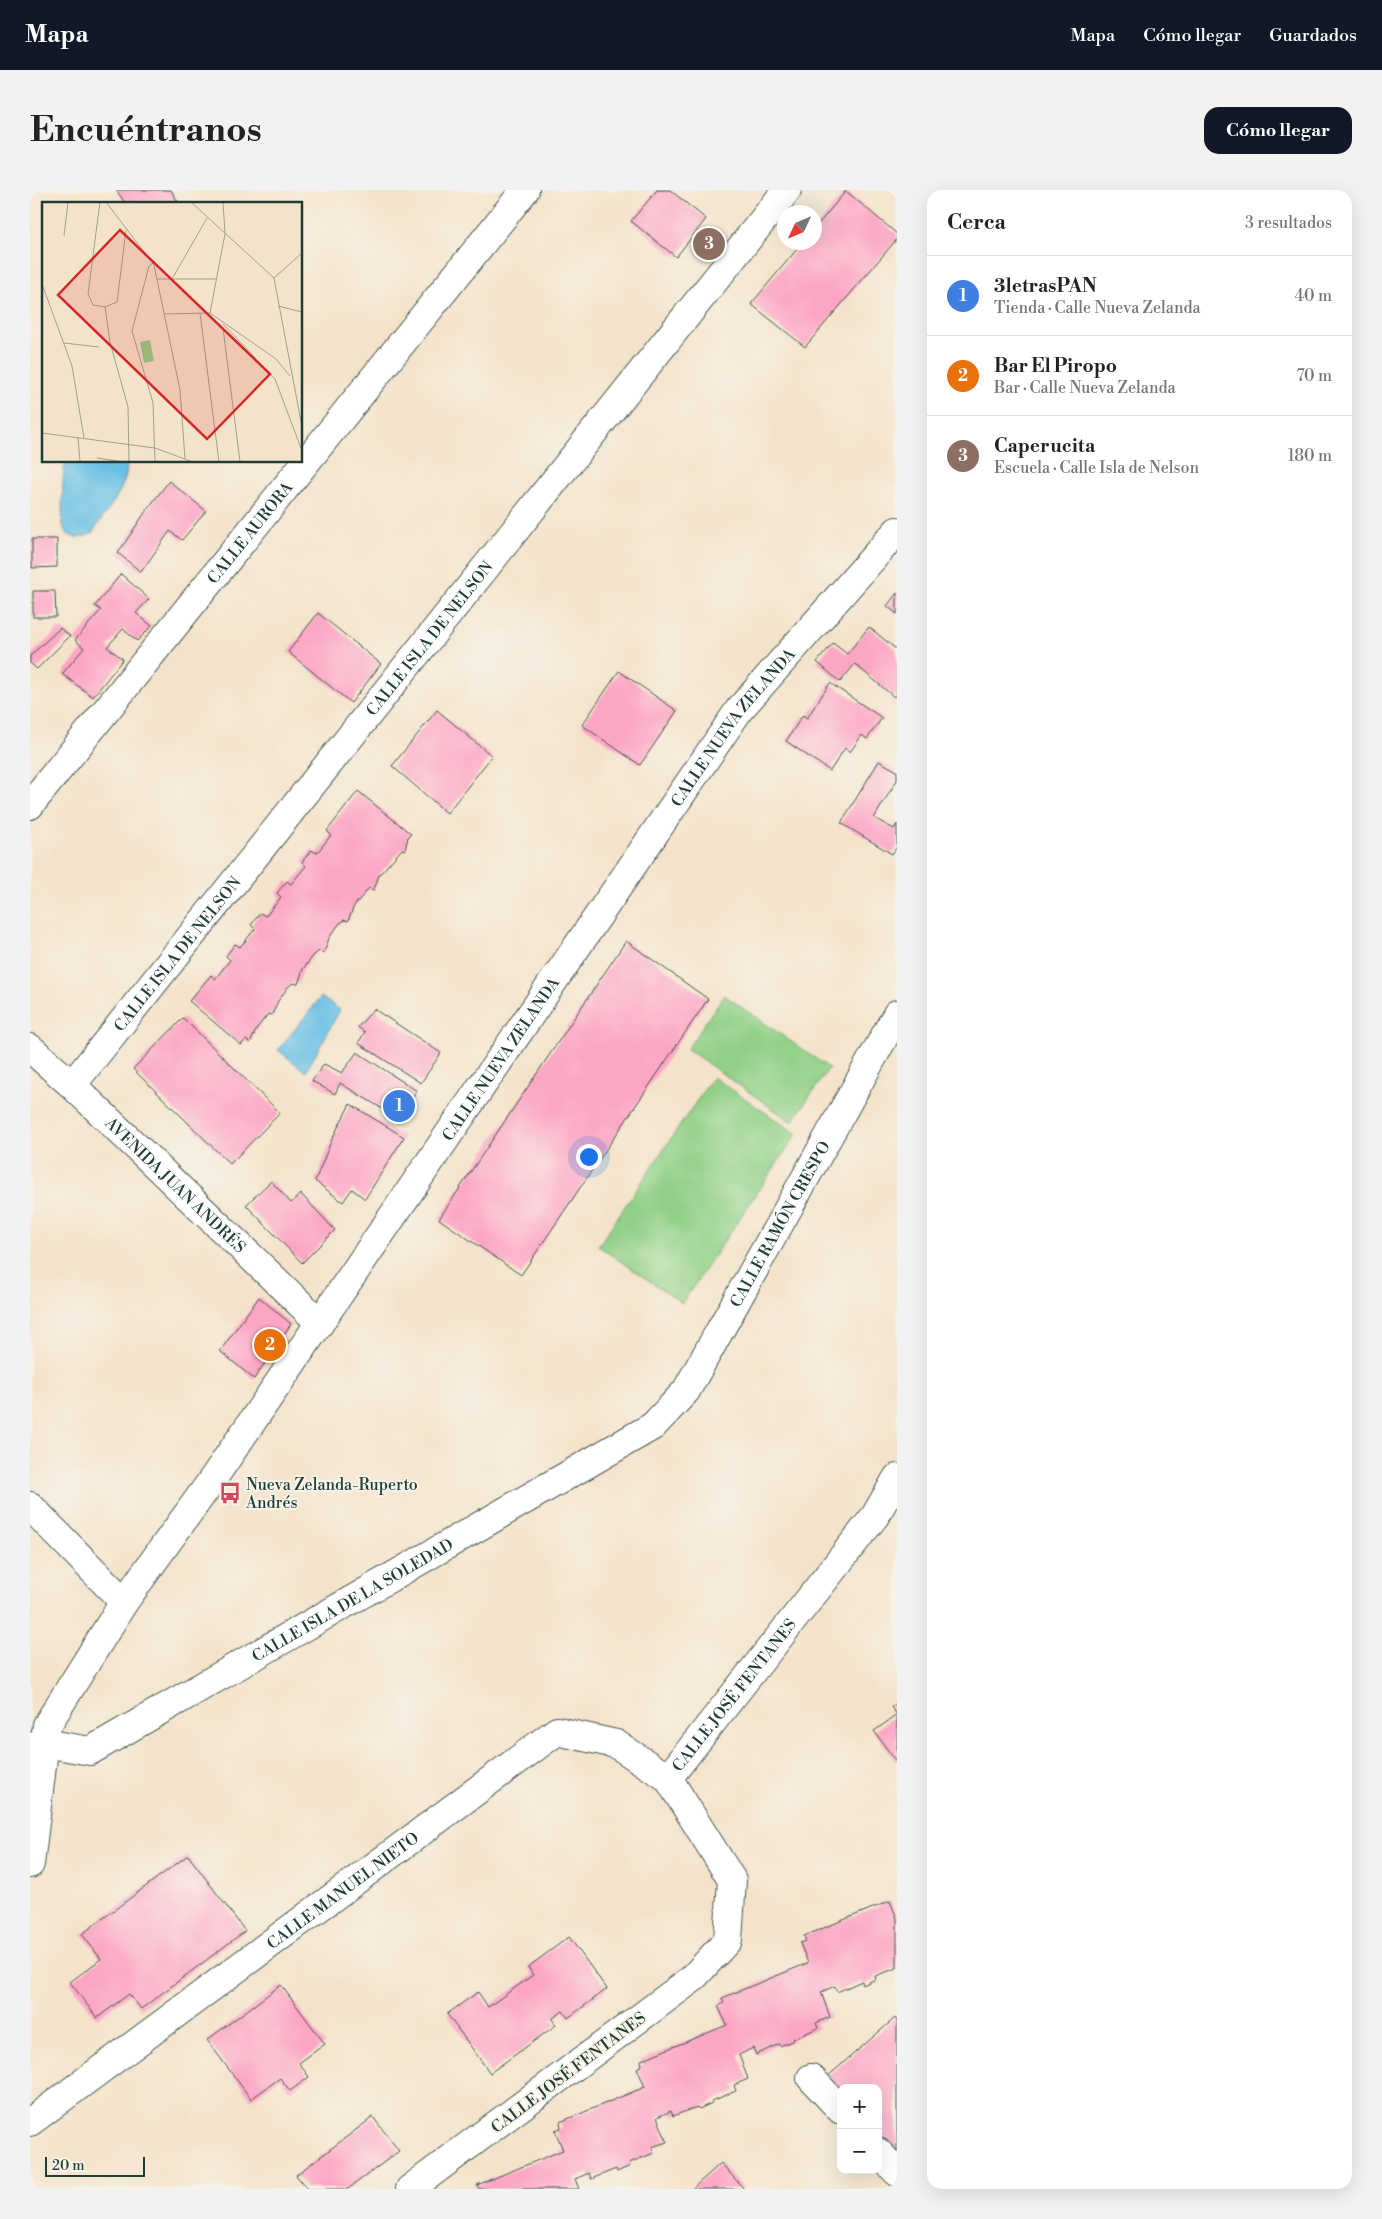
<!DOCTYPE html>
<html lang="es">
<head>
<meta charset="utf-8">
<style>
	body { margin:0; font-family:"Libre Bodoni",serif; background:#f2f2f2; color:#222 }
	.controls { position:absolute; right:15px; bottom:15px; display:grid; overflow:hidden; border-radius:10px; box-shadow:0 5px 20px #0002 }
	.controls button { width:45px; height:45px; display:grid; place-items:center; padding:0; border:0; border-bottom:1px solid #e0e0e0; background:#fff; color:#222; font:25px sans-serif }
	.compass { position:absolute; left:747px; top:15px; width:45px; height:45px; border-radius:50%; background:#fff; box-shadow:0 5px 20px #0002; rotate:226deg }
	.scale { position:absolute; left:15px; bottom:12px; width:100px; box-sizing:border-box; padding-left:5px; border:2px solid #1f3d34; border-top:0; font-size:14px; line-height:18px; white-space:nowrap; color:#1f3d34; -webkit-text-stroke:4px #f7f3e8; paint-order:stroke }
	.you { position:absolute; left:558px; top:966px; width:18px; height:18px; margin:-12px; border:4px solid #fff; border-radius:50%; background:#1a73e8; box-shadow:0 0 0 8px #1a73e833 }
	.badge { display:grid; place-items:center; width:32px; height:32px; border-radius:50%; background:#111827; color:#fff; font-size:16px; font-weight:700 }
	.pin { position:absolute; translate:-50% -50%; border:2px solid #fff; box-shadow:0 1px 5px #0006 }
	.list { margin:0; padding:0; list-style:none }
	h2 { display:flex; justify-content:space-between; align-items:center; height:65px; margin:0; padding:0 20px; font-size:21px }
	h2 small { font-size:16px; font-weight:400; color:#767676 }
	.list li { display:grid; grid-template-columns:32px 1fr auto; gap:15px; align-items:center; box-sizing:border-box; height:80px; padding:0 20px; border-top:1px solid #e0e0e0 }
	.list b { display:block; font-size:19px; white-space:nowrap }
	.list p { margin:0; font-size:16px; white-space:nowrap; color:#767676 }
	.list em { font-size:16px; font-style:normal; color:#767676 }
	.map { position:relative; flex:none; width:867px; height:1999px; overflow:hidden; border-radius:15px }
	header { display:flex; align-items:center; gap:30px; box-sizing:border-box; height:70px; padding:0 25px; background:#111827; color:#fff }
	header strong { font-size:24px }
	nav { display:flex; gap:28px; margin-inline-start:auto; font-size:18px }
	.intro { display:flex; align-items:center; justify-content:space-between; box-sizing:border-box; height:120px; padding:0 30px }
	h1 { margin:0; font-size:35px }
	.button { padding:12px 22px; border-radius:15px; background:#111827; color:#fff; font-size:18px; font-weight:700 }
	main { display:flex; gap:30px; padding:0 30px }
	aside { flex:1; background:#fff; border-radius:15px; box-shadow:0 5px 20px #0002 }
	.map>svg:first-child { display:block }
	.green { fill:#91d187; stroke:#58875e }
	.water { fill:#67c0e5; stroke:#437e8c }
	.building { fill:#fda5c4 }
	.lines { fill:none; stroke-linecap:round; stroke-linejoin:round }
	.minor-casing { stroke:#3f564b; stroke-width:30 }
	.minor { stroke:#fff; stroke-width:28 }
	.labels { text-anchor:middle; stroke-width:4; stroke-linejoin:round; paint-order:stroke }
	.street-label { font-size:16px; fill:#1f3d34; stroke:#f7f3e8 }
	.poi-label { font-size:16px; fill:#1f3d34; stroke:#f7f3e8; text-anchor:start }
	.inset-road { fill:none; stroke:#9fa18f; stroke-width:1 }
	.view { fill:#d62828; fill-opacity:0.15; stroke:#d62828; stroke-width:2.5 }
	.inset-edge { fill:none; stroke:#1f3d34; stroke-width:2.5 }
</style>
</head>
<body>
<header>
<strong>Mapa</strong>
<nav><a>Mapa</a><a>Cómo llegar</a><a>Guardados</a></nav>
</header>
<div class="intro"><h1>Encuéntranos</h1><a class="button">Cómo llegar</a></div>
<main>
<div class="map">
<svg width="867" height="1999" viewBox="0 0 867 1999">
	<rect width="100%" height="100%" fill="#f7f3e8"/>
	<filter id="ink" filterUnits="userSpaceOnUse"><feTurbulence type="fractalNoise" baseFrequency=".02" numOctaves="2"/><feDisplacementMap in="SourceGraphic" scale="10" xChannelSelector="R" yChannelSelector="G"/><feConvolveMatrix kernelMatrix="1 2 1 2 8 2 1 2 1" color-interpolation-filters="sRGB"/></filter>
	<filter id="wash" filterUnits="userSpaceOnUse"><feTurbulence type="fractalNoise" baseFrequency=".0096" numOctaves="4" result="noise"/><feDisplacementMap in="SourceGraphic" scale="20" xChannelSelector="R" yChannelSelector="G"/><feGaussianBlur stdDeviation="1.12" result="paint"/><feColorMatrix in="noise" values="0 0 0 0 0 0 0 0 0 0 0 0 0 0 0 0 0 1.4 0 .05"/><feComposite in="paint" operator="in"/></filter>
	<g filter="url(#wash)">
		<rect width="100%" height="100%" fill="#f4e3cb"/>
		<path class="green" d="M 694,805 L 799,878 L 762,932 L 657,859 Z
			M 683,887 L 767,944 L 652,1113 L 568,1056 Z"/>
		<path class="water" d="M 35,271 L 96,271 C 102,293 74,324 63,342 C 53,350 34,350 33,334 C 31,319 33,286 35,271 Z
			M 291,807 L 310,820 L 276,882 L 248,860 Z"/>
		<g id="blocks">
			<path class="building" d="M 86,0 L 141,0 L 148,12 L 96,14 Z
				M 627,0 L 640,0 L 676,29 L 646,67 L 601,31 Z
				M 816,1 L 867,44 L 867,49 L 775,157 L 721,114 L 773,52 L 784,52 L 784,39 Z
				M 139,291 L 176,321 L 152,350 L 140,341 L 111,382 L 88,363 L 116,321 Z
				M 2,349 L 27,349 L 27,377 L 2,378 Z
				M 91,384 L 119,409 L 106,423 L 122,436 L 107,451 L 93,439 L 77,457 L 93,469 L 63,507 L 32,484 L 54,458 L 45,450 L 71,420 L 65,416 Z
				M 3,401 L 25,401 L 26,427 L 3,427 Z
				M 867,403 L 867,424 L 857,416 Z
				M 288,423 L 351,474 L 321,513 L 258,462 Z
				M 839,437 L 867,460 L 867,503 L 864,507 L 825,474 L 810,492 L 787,472 L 803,453 L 817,464 Z
				M 30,438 L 40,446 L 7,479 L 0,473 L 0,466 Z
				M 589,481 L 647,521 L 610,575 L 552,535 Z
				M 800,493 L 852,528 L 837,549 L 832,545 L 820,562 L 815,558 L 800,581 L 756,551 L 773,525 L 777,528 Z
				M 407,520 L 462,566 L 417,623 L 362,576 Z
				M 849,571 L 867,581 L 867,590 L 844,628 L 864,639 L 867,634 L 867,657 L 862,664 L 811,633 Z
				M 328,601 L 381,644 L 378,647 L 375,660 L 372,659 L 349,685 L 344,700 L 339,698 L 324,716 L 318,731 L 314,730 L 309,734 L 299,748 L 294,763 L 289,761 L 284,765 L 273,779 L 268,794 L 263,793 L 258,797 L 248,811 L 242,825 L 238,824 L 227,838 L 220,853 L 216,850 L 211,855 L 159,811 L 181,785 L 185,789 L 200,770 L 196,766 L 205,754 L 210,757 L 225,739 L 221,735 L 230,723 L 236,726 L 251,707 L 247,703 L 257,691 L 261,694 L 276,676 L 272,672 L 281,660 L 287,663 L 301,645 L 297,641 Z
				M 596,751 L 678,809 L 491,1085 L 409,1029 Z
				M 344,819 L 411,863 L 391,893 L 328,853 L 335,842 L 328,837 Z
				M 153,828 L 250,923 L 200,974 L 103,879 Z
				M 327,862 L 387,901 L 369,929 L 310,893 L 305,904 L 282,891 L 294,874 L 312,883 Z
				M 320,914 L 374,947 L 335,1009 L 322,999 L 313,1012 L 285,991 L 302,949 Z
				M 241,991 L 261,1013 L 271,1004 L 305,1040 L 272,1073 L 216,1015 Z
				M 229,1107 L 261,1134 L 224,1189 L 190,1161 Z
				M 867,1513 L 867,1573 L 844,1541 L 867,1525 L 861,1517 Z
				M 158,1665 L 215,1741 L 111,1819 L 99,1804 L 67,1828 L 40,1792 L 71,1769 L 52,1744 Z
				M 860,1711 L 867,1728 L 867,1778 L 845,1786 L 846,1789 L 833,1795 L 832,1791 L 807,1802 L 805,1796 L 791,1802 L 800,1827 L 786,1833 L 788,1838 L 763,1849 L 764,1850 L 750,1856 L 749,1854 L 726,1865 L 723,1858 L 709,1865 L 718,1889 L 704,1895 L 706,1901 L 682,1911 L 682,1913 L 669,1919 L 667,1917 L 643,1926 L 641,1921 L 627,1927 L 637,1952 L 622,1957 L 624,1963 L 599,1973 L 600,1976 L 587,1982 L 586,1979 L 561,1989 L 559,1983 L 545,1989 L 549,1999 L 449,1999 L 447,1995 L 533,1960 L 525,1940 L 531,1938 L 530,1932 L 615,1897 L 607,1878 L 612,1875 L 611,1870 L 697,1835 L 688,1816 L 694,1813 L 692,1808 L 778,1773 L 770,1753 L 776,1751 L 774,1746 Z
				M 539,1747 L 577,1799 L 538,1828 L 533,1821 L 522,1829 L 526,1835 L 460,1883 L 417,1824 L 448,1802 L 458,1817 L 503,1785 L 498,1777 Z
				M 251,1795 L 295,1854 L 269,1873 L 279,1887 L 260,1901 L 250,1888 L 221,1909 L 177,1850 Z
				M 865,1828 L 867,1831 L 867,1967 L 848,1945 L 848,1898 L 811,1898 L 811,1902 L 797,1887 Z
				M 343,1927 L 369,1961 L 318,1999 L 277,1999 L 266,1985 Z
				M 691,1973 L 714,1999 L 662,1999 Z"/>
		</g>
	</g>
	<g filter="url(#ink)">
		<use href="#blocks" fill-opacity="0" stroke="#3f564b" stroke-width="1"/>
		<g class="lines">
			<g class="minor-casing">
				<g id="minor">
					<path id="s1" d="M 0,615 L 495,0"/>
					<path id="s2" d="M 0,858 L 42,895 L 290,1133"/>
					<path id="s3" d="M 42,895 L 757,0"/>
					<path d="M 0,1316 L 94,1412"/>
					<path id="s4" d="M 0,1557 L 15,1553 L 60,1561 L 623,1236 L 656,1201 L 867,824"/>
					<path id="s5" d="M 638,1588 L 845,1326 L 867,1288"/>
					<path id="s6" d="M 0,1674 L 17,1535 L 94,1412 L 180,1293 L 709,520 L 867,341"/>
					<path d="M 781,1888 L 811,1920"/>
					<path id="s7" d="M 0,1932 L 527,1541 L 586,1554 L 638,1588 L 702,1690 L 698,1750 L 662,1789 L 380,1999"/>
					<path d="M 848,1962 L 867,1982"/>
				</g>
			</g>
			<use href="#minor" class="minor"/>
		</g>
	</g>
	<defs>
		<g id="bus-bare" transform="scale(1.725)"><path d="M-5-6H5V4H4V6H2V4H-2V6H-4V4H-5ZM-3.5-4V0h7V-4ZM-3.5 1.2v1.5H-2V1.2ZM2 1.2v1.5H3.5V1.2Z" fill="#d1495b" stroke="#f7f3e8" stroke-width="2.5" paint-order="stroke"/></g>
	</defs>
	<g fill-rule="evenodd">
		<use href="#bus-bare" x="200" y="1303"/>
	</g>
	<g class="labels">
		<g class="street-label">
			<text dy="6" stroke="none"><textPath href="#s1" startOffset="350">CALLE AURORA</textPath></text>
			<text dy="6" stroke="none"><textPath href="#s3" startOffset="572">CALLE ISLA DE NELSON</textPath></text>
			<text dy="6" stroke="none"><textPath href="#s6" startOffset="1351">CALLE NUEVA ZELANDA</textPath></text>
			<text dy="6" stroke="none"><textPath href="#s3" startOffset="168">CALLE ISLA DE NELSON</textPath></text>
			<text dy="6" stroke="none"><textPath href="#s6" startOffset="946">CALLE NUEVA ZELANDA</textPath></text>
			<text dy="6" stroke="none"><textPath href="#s2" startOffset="200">AVENIDA JUAN ANDRÉS</textPath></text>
			<text dy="6" stroke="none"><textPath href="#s4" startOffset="951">CALLE RAMÓN CRESPO</textPath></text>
			<text dy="6" stroke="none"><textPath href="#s4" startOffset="364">CALLE ISLA DE LA SOLEDAD</textPath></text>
			<text dy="6" stroke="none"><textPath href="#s5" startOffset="106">CALLE JOSÉ FENTANES</textPath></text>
			<text dy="6" stroke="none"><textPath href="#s7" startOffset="389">CALLE MANUEL NIETO</textPath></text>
			<text transform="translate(538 1882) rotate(-37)" y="6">CALLE JOSÉ FENTANES</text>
		</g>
		<g class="poi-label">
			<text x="216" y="1300">Nueva Zelanda-Ruperto<tspan x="216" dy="18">Andrés</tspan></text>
		</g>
	</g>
	<g transform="translate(12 12)">
		<rect width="260" height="260" fill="#f4e3cb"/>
		<path d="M 108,138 L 112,159 L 102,161 L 98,140 Z" fill="#91d187"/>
		<path class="inset-road" d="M 58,0 L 46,92 L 51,103 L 63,105 L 75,100 L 84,28M 64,0 L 112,63 L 138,188 L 143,257M 149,0 L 232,76 L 260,225M 22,34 L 26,0M 111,61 L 107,64 L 90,129 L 111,201 L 113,260M 232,76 L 260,51M 115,77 L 174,77M 130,77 L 165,16M 0,82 L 30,164 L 42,236M 236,104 L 260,110M 63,105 L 68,140 L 86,205 L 87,260M 158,111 L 177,260M 168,111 L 183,32 L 181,0M 168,111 L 234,157 L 248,174M 122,112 L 168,111M 181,122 L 233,177 L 260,249M 181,126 L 198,260M 22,141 L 57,145M 0,231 L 113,246 L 151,260M 36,235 L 38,260M 55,256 L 82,260"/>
		<path class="view" d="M 78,28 L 228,172 L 165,237 L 16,93 Z"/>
		<rect width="260" height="260" class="inset-edge"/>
	</g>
</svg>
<div class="controls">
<button>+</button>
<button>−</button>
</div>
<svg class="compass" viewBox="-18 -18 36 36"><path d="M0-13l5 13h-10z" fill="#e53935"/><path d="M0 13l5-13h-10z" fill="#767676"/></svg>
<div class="scale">20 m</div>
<div class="you"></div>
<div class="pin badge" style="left:369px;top:916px;background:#3f7fe0">1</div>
<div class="pin badge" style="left:240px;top:1155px;background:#e8710a">2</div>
<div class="pin badge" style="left:679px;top:54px;background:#8d6e63">3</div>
</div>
<aside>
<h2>Cerca<small>3 resultados</small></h2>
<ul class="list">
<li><span class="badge" style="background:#3f7fe0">1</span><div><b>3letrasPAN</b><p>Tienda · Calle Nueva Zelanda</p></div><em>40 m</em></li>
<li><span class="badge" style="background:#e8710a">2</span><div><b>Bar El Piropo</b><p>Bar · Calle Nueva Zelanda</p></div><em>70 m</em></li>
<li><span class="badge" style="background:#8d6e63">3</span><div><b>Caperucita</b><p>Escuela · Calle Isla de Nelson</p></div><em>180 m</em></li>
</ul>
</aside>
</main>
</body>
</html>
